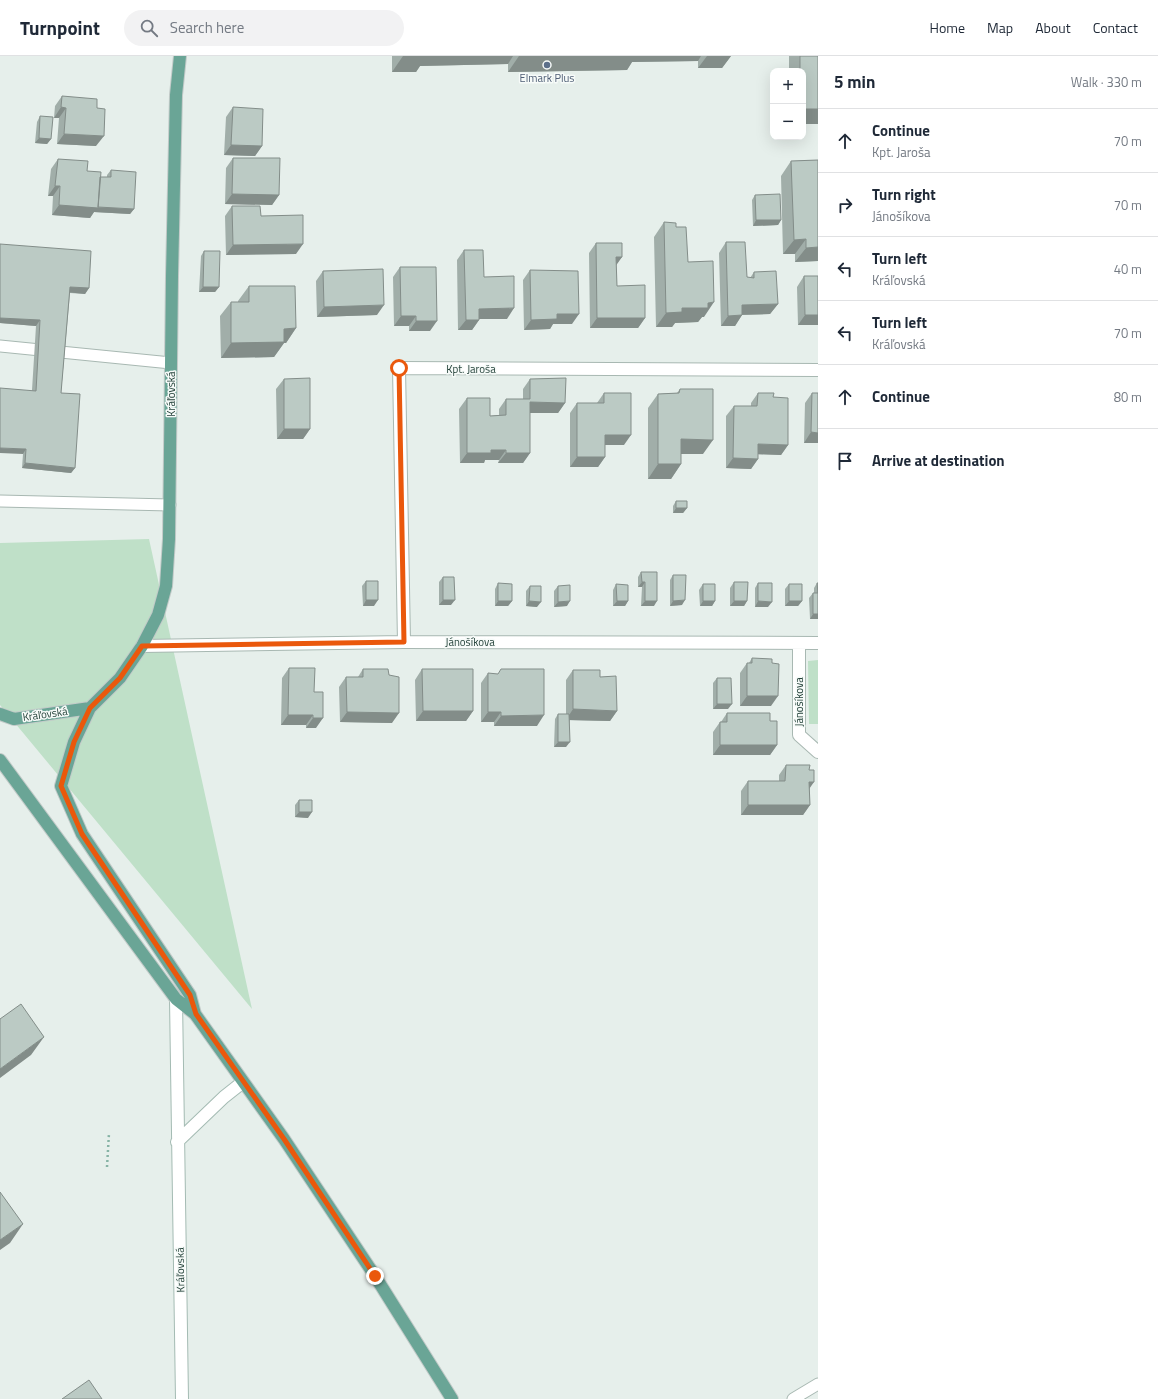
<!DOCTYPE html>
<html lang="en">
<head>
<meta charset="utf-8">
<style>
	body { margin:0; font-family:"Titillium Web",sans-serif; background:#f2f2f3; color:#1f2937 }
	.controls { position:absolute; right:12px; top:12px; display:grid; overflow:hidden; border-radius:8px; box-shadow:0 4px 16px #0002 }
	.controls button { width:36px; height:36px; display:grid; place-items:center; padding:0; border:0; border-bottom:1px solid #e0e1e3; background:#fff; color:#1f2937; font:20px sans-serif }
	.stop { position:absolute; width:12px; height:12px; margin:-9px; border:3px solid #ea580c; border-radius:50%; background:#fff }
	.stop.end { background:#ea580c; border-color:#fff; box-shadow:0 1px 4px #0008 }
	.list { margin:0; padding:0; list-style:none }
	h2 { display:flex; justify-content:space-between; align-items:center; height:52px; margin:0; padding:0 16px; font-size:17px }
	h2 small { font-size:13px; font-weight:400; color:#747a83 }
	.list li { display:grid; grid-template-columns:26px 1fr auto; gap:12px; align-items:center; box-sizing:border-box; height:64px; padding:0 16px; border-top:1px solid #e0e1e3 }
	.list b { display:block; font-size:15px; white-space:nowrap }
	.list p { margin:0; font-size:13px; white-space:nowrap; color:#747a83 }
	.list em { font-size:13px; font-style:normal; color:#747a83 }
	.icon { flex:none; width:22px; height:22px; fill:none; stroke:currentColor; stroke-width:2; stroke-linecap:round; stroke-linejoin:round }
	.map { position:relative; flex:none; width:818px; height:1343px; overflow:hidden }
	header { display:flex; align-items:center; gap:24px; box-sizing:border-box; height:56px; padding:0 20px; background:#fff; border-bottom:1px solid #e0e1e3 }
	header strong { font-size:19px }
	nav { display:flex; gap:22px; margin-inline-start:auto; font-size:14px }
	.search { width:280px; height:36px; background:#f2f2f3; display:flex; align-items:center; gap:10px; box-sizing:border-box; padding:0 14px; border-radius:22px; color:#747a83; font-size:15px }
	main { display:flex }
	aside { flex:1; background:#fff }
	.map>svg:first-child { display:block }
	.green { fill:#bfe0c8 }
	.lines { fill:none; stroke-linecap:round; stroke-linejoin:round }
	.lane-casing { stroke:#a8b8b2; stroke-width:13 }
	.street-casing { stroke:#a8b8b2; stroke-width:14 }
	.secondary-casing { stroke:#a4bbb3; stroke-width:14 }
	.primary-casing { stroke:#c2cac8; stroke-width:14 }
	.path { stroke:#86b3a5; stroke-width:2.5; stroke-dasharray:2 3; stroke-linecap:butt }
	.lane { stroke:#fff; stroke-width:11 }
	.street { stroke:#fff; stroke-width:12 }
	.secondary { stroke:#fff; stroke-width:12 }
	.primary { stroke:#6aa596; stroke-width:12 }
	.wall { fill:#a1aea9 }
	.shaded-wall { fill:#838d89 }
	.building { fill:#bbcac4; stroke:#838d89 }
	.route { stroke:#ea580c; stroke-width:5 }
	.service-dot { fill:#5c6f8a; stroke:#f7fbf9; stroke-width:1.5 }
	.labels { text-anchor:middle; stroke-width:3; stroke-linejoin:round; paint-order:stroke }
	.service-label { font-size:11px; fill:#4e5e75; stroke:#f7fbf9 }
	.street-label { font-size:11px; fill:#24423a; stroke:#f7fbf9 }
</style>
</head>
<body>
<header>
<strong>Turnpoint</strong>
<div class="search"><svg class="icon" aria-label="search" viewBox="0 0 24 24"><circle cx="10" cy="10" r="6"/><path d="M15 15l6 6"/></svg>Search here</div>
<nav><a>Home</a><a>Map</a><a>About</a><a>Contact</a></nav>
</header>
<main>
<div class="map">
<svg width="818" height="1343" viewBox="0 0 818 1343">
	<rect width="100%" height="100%" fill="#e6efeb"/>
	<path class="green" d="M 149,483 L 252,953 L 0,649 L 0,487 Z
		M 818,604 L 818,668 L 809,668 L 808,605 Z"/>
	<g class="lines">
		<g class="lane-casing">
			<path id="lane" d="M 0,290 L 171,307
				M 0,445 L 170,449
				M 793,1343 L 818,1328"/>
		</g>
		<g class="street-casing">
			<path id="street" d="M 404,586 L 399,312 L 818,314
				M 799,587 L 799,679 L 818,696
				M 142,590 L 404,586 L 818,587"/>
		</g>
		<g class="secondary-casing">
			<path id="secondary" d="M 176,943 L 182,1343
				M 177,1086 L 224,1041 L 243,1026"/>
		</g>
		<g class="primary-casing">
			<path id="primary" d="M 180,0 L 176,39 L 172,220 L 169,483 L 166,530 L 158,559 L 142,590 L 120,622 L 90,652 L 74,686 L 61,730 L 82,778 L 190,939 L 195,958
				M 0,658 L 14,663 L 90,652
				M 0,704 L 176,943 L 195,958 L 284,1083 L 375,1220 L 452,1343"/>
		</g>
		<path class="path" d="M 107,1111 L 109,1077"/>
		<use href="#lane" class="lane"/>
		<use href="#street" class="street"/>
		<use href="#secondary" class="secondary"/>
		<use href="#primary" class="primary"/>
	</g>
	<path class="wall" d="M 392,0 L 731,0 L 722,12 L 698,12 L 698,5 L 632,6 L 627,14 L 508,16 L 508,8 L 420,10 L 416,16 L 392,16 Z
		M 789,0 L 818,0 L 818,68 L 803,68 L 803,15 L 789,15 Z
		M 62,40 L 97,52 L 96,90 L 57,88 L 59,62 L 54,62 L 55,50 Z
		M 233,51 L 262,90 L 255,100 L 224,99 L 226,61 Z
		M 40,60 L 51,83 L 47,88 L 35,87 L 37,66 Z
		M 233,102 L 279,139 L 272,149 L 225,148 L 226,112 Z
		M 58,103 L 100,121 L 107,121 L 107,119 L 111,114 L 134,153 L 130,158 L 94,156 L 90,162 L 52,159 L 53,140 L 48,140 L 51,113 Z
		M 818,104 L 818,205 L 795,206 L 795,198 L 783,198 L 781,120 L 791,105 Z
		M 755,139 L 781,164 L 778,169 L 753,170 L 752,144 Z
		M 232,150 L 261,160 L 296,198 L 226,199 L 225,160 Z
		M 664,166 L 676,171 L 688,206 L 704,261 L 702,261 L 698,266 L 675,267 L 672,271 L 656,271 L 654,181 Z
		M 726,186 L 747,221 L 750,222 L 754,216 L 778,248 L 770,258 L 742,259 L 735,270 L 721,270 L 719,197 Z
		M 596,187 L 622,201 L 616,208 L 617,230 L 645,262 L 638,272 L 590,272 L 589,197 Z
		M 0,188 L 89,232 L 85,238 L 70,237 L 61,337 L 75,412 L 71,417 L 22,412 L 23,398 L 32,334 L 36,270 L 0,267 Z
		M 464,194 L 484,221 L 507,263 L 479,263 L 479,264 L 472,274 L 458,274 L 457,204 Z
		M 204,195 L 219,231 L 215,236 L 199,236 L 201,200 Z
		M 400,211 L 430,275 L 409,275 L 409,270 L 394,270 L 393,221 Z
		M 530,214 L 572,268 L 553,268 L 550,273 L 524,274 L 523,224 Z
		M 323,215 L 377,259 L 317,261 L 316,225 Z
		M 804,220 L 818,220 L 818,269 L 798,269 L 797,231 Z
		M 249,230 L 296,272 L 286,287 L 284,287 L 274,301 L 221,302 L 220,260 L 231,246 L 238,246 L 238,245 Z
		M 284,323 L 310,373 L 303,383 L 277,383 L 276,333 Z
		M 530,323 L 565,347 L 558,357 L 530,357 L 530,397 L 523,407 L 498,407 L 499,404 L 485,404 L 484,407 L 460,407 L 459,353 L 467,342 L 490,360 L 499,359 L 499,353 L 506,343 L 523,343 L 523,333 Z
		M 680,333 L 703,398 L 681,398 L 681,408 L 671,423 L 648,423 L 648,352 L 658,338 L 677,337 Z
		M 604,337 L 624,389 L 605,389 L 605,401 L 598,411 L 570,411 L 570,357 L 577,347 L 597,347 Z
		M 758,337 L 773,341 L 788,389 L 781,399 L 758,398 L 758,403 L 751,413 L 726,412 L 726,360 L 734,350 L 751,350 L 751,347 Z
		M 812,337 L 818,337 L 818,387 L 804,387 L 805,347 Z
		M 676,445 L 687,452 L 683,457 L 673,457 L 673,450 Z
		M 641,516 L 654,550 L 641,550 L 642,531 L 638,531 L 638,521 Z
		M 673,519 L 682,549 L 670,550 L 670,524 Z
		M 443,521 L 451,549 L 439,549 L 439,526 Z
		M 366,525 L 374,550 L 363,550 L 362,530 Z
		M 734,526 L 747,545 L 744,550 L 730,550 L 730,532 Z
		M 498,527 L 512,545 L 508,550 L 495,550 L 495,533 Z
		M 758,527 L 768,551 L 755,551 L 755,532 Z
		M 817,527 L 818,527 L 818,563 L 810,563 L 809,542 L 813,537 L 814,537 L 814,532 Z
		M 616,528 L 628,545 L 625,550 L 613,550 L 613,534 Z
		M 703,528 L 715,545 L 712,550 L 700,550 L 699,534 Z
		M 789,528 L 802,545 L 798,550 L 785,550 L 785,533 Z
		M 530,530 L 537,551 L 526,550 L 526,535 Z
		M 558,530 L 567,550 L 554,551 L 554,535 Z
		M 752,602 L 771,650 L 740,650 L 740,617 L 747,607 L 749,607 Z
		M 289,612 L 314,636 L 316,672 L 306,672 L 306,669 L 281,669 L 282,622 Z
		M 363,613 L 389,619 L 392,667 L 340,666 L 339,631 L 346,621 L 358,621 Z
		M 422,613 L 473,655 L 466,665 L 416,665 L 415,624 Z
		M 573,614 L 600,621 L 617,655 L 610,665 L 570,664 L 566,691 L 554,691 L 555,663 L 558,658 L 566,658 L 566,624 Z
		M 488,617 L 537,670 L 494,670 L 494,666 L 481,666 L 481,627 Z
		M 717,622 L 728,653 L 713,653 L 713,627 Z
		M 727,657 L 770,665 L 777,689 L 770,699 L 713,699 L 713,676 L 720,666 L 721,666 Z
		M 786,709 L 809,714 L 810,749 L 803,759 L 741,759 L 741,735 L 748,725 L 779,725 L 779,719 Z
		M 299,744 L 308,762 L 295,761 L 295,749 Z"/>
	<path class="shaded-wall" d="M 403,0 L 513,0 L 508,8 L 420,10 L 416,16 L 392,16 Z
		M 519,0 L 701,0 L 698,5 L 632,6 L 627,14 L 508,16 Z
		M 707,0 L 731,0 L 722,12 L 698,12 Z
		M 61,51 L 66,52 L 59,62 L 54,62 Z
		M 803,53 L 818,53 L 818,68 L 803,68 Z
		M 64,78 L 104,80 L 96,90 L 57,88 Z
		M 39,82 L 51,83 L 47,88 L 35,87 Z
		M 231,89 L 262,90 L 255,100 L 224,99 Z
		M 55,130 L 60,130 L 53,140 L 48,140 Z
		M 232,138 L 279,139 L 272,149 L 225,148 Z
		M 59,149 L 94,151 L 134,153 L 130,158 L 94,156 L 90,162 L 52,159 Z
		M 756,164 L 781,164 L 778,169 L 753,170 Z
		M 806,183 L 795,198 L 783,198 L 794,184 Z
		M 303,188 L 296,198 L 226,199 L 233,189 Z
		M 818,191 L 818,205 L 795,206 L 806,192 Z
		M 616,201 L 622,201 L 615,211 Z
		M 70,231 L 89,232 L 85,238 L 66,236 Z
		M 203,231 L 219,231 L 215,236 L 199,236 Z
		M 714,246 L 704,261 L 702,261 L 698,266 L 675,267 L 672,271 L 656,271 L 666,257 L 682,252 L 708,247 Z
		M 778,248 L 770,258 L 735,259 L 742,249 Z
		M 384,249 L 377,259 L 317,261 L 324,251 Z
		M 514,252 L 507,263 L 472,263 L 479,253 Z
		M 557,258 L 579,258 L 572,268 L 553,268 L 550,273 L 524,274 L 531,264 Z
		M 742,259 L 735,270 L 721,270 L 728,260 Z
		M 805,259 L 818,259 L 818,269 L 798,269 Z
		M 401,260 L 416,260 L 409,270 L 394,270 Z
		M 0,262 L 40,264 L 36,270 L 0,267 Z
		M 597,262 L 645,262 L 638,272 L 590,272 Z
		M 466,264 L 479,264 L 472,274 L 458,274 Z
		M 416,265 L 437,265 L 430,275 L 409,275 Z
		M 296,272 L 286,287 L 284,287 L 274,301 L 221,302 L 231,287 L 284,273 Z
		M 530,346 L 565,347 L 558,357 L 523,357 Z
		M 284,373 L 310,373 L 303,383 L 277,383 Z
		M 811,376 L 818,377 L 818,387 L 804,387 Z
		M 605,379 L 631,379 L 624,389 L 598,389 Z
		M 681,383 L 713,384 L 703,398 L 671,398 Z
		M 758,388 L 788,389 L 781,399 L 751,398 Z
		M 0,392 L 26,393 L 23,398 L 0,397 Z
		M 491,394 L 506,394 L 499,404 L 485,404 L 484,407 L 460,407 L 467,397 Z
		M 506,397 L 530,397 L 523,407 L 498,407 Z
		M 577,401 L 605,401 L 598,411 L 570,411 Z
		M 733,402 L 758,403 L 751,413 L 726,412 Z
		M 25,407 L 75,412 L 71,417 L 22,412 Z
		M 658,408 L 681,408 L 671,423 L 648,423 Z
		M 676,452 L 687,452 L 683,457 L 673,457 Z
		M 642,526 L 645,526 L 642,531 L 638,531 Z
		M 366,544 L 378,544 L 374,550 L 363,550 Z
		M 443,544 L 455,544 L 451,549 L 439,549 Z
		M 685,544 L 682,549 L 670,550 L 673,545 Z
		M 498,545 L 512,545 L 508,550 L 495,550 Z
		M 529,545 L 541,546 L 537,551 L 526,550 Z
		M 570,545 L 567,550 L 554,551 L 558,546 Z
		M 617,545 L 628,545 L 625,550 L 613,550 Z
		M 645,545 L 657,545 L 654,550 L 641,550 Z
		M 703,545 L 715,545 L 712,550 L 700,550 Z
		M 734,545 L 747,545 L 744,550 L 730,550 Z
		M 758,545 L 772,546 L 768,551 L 755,551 Z
		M 789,545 L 802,545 L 798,550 L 785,550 Z
		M 813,558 L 818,558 L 818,563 L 810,563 Z
		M 747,640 L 778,640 L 771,650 L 740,650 Z
		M 717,648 L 732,648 L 728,653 L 713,653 Z
		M 573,653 L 617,655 L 610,665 L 566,664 Z
		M 423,655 L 473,655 L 466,665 L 416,665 Z
		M 347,656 L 399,657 L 392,667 L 340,666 Z
		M 488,656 L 501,656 L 494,666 L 481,666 Z
		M 288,659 L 313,659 L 306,669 L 281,669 Z
		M 544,659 L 537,670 L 494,670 L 501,660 Z
		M 313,662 L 323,662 L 316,672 L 306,672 Z
		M 558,686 L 570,686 L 566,691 L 554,691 Z
		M 720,689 L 777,689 L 770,699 L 713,699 Z
		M 809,726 L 814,726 L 807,736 Z
		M 748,749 L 810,749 L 803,759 L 741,759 Z
		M 299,756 L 312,756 L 308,762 L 295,761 Z
		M 44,981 L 31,999 L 0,1022 L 0,1013 Z
		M 23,1168 L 10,1187 L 0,1194 L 0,1184 Z"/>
	<path class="building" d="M 800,0 L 818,0 L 818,53 L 803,53 L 803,15 L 800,15 Z
		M 62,40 L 97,43 L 97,52 L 105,53 L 104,80 L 64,78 L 66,52 L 61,51 Z
		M 233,51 L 263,53 L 262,90 L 231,89 Z
		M 40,60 L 53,61 L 51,83 L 39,82 Z
		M 233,102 L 280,102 L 279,139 L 232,138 Z
		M 58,103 L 88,105 L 87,115 L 101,116 L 98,152 L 59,149 L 60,130 L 55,130 Z
		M 818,104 L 818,191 L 806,192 L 806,183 L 794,184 L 791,105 Z
		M 111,114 L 136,116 L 134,153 L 98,151 L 100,121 L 111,121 Z
		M 780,138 L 781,164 L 756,164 L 755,139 Z
		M 232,150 L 260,150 L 261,160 L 303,159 L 303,188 L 233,189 Z
		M 664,166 L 676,167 L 676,171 L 686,171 L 688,206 L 713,205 L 714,246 L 708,247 L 708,252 L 682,252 L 682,256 L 666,257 Z
		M 726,186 L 745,186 L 747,221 L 754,222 L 754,216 L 776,215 L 778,248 L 742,249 L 742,259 L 728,260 Z
		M 596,187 L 622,187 L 622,201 L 616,201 L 617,230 L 645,229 L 645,262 L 597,262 Z
		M 0,188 L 91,195 L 89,232 L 70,231 L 61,337 L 80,338 L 75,412 L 25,407 L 26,393 L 0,392 L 0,332 L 36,335 L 40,264 L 0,262 Z
		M 464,194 L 483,194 L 484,221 L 514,220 L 514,252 L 479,253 L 479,264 L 466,264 Z
		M 204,195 L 220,195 L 219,231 L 203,231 Z
		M 400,211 L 436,211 L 437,265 L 416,265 L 416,260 L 401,260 Z
		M 383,213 L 384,249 L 324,251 L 323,215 Z
		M 530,214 L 578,215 L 579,258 L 557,258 L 557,263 L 531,264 Z
		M 804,220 L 818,220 L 818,259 L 805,259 Z
		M 249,230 L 295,230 L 296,272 L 284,273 L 284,286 L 231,287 L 231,246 L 249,246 Z
		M 310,322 L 310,373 L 284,373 L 284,323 Z
		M 566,322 L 565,347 L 530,346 L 530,397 L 506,397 L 506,394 L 491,394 L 491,397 L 467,397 L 467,342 L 490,342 L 490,360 L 506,359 L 506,343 L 530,343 L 530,323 Z
		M 680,333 L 713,333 L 713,384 L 681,383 L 681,408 L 658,408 L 658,338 L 679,337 Z
		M 604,337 L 631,337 L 631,379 L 605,379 L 605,401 L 577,401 L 577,347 L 604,347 Z
		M 758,337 L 774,337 L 773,341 L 788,342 L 788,389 L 758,388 L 758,403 L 733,402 L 734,350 L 757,350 Z
		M 812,337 L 818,337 L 818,377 L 811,376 Z
		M 676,445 L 687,445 L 687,452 L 676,452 Z
		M 641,516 L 657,516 L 657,545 L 645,545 L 645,526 L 642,526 Z
		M 673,519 L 686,519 L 685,544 L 673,545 Z
		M 443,521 L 454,521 L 455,544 L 443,544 Z
		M 366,525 L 378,525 L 378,544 L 366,544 Z
		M 734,526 L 748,526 L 747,545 L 734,545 Z
		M 498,527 L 512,528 L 512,545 L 498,545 Z
		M 758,527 L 772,527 L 772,546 L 758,545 Z
		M 817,527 L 818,527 L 818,558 L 813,558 L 813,537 L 818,537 Z
		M 616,528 L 628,529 L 628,545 L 617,545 Z
		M 703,528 L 715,528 L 715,545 L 703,545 Z
		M 789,528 L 802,528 L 802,545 L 789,545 Z
		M 570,529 L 570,545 L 558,546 L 558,530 Z
		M 530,530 L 541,530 L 541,546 L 529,545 Z
		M 752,602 L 772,603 L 772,607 L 779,608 L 778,640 L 747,640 L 747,607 L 752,607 Z
		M 289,612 L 315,612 L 314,636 L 323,636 L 323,662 L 313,662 L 313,659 L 288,659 Z
		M 363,613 L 388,613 L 389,619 L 399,621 L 399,657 L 347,656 L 346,621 L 363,621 Z
		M 422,613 L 473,613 L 473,655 L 423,655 Z
		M 501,613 L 544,613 L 544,659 L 501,660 L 501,656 L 488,656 L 488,617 L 498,618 Z
		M 573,614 L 600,614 L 600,621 L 616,620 L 617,655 L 573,653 Z
		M 717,622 L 731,622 L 732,648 L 717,648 Z
		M 727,657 L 770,657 L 770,665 L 777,665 L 777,689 L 720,689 L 720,666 L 727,666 Z
		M 558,658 L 569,658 L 570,686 L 558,686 Z
		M 786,709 L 810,709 L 809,714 L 814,714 L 814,726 L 809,726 L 810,749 L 748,749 L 748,725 L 785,725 Z
		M 299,744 L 312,744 L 312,756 L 299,756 Z
		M 21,948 L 44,981 L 0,1013 L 0,963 Z
		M 0,1136 L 23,1168 L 0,1184 Z
		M 89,1324 L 102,1343 L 62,1343 Z"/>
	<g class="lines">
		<path class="route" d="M 375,1220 L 284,1083 L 196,958 L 190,939 L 82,778 L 61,730 L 74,686 L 90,652 L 120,622 L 142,590 L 404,586 L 399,312"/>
	</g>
	<circle class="service-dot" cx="547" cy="9" r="4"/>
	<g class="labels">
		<g class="service-label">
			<text x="547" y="26">Elmark Plus</text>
		</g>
		<g class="street-label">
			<text x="471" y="317">Kpt. Jaroša</text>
			<text transform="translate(171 338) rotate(-90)" y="4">Kráľovská</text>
			<text x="470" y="590">Jánošíkova</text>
			<text transform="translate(799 646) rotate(-90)" y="4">Jánošíkova</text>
			<text transform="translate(45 658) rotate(-8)" y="4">Kráľovská</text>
			<text transform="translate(180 1214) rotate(-91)" y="4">Kráľovská</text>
		</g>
	</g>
</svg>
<div class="controls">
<button>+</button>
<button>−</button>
</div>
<div class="stop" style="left:399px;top:312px"></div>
<div class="stop end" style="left:375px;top:1220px"></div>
</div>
<aside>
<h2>5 min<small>Walk · 330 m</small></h2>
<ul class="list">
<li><svg class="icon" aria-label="ahead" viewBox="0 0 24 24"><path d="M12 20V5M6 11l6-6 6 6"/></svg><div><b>Continue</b><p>Kpt. Jaroša</p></div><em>70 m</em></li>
<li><svg class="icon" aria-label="right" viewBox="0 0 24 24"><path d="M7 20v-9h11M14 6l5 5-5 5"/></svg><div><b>Turn right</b><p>Jánošíkova</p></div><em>70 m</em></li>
<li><svg class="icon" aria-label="left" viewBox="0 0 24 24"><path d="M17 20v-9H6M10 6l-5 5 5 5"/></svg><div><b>Turn left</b><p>Kráľovská</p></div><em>40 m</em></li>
<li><svg class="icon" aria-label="left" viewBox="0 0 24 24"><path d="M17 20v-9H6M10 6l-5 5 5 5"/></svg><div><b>Turn left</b><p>Kráľovská</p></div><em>70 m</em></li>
<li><svg class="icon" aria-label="ahead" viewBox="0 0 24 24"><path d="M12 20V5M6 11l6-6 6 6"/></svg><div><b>Continue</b></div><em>80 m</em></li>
<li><svg class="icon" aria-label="arrive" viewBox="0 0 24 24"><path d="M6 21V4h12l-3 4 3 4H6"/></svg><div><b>Arrive at destination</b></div></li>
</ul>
</aside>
</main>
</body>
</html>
